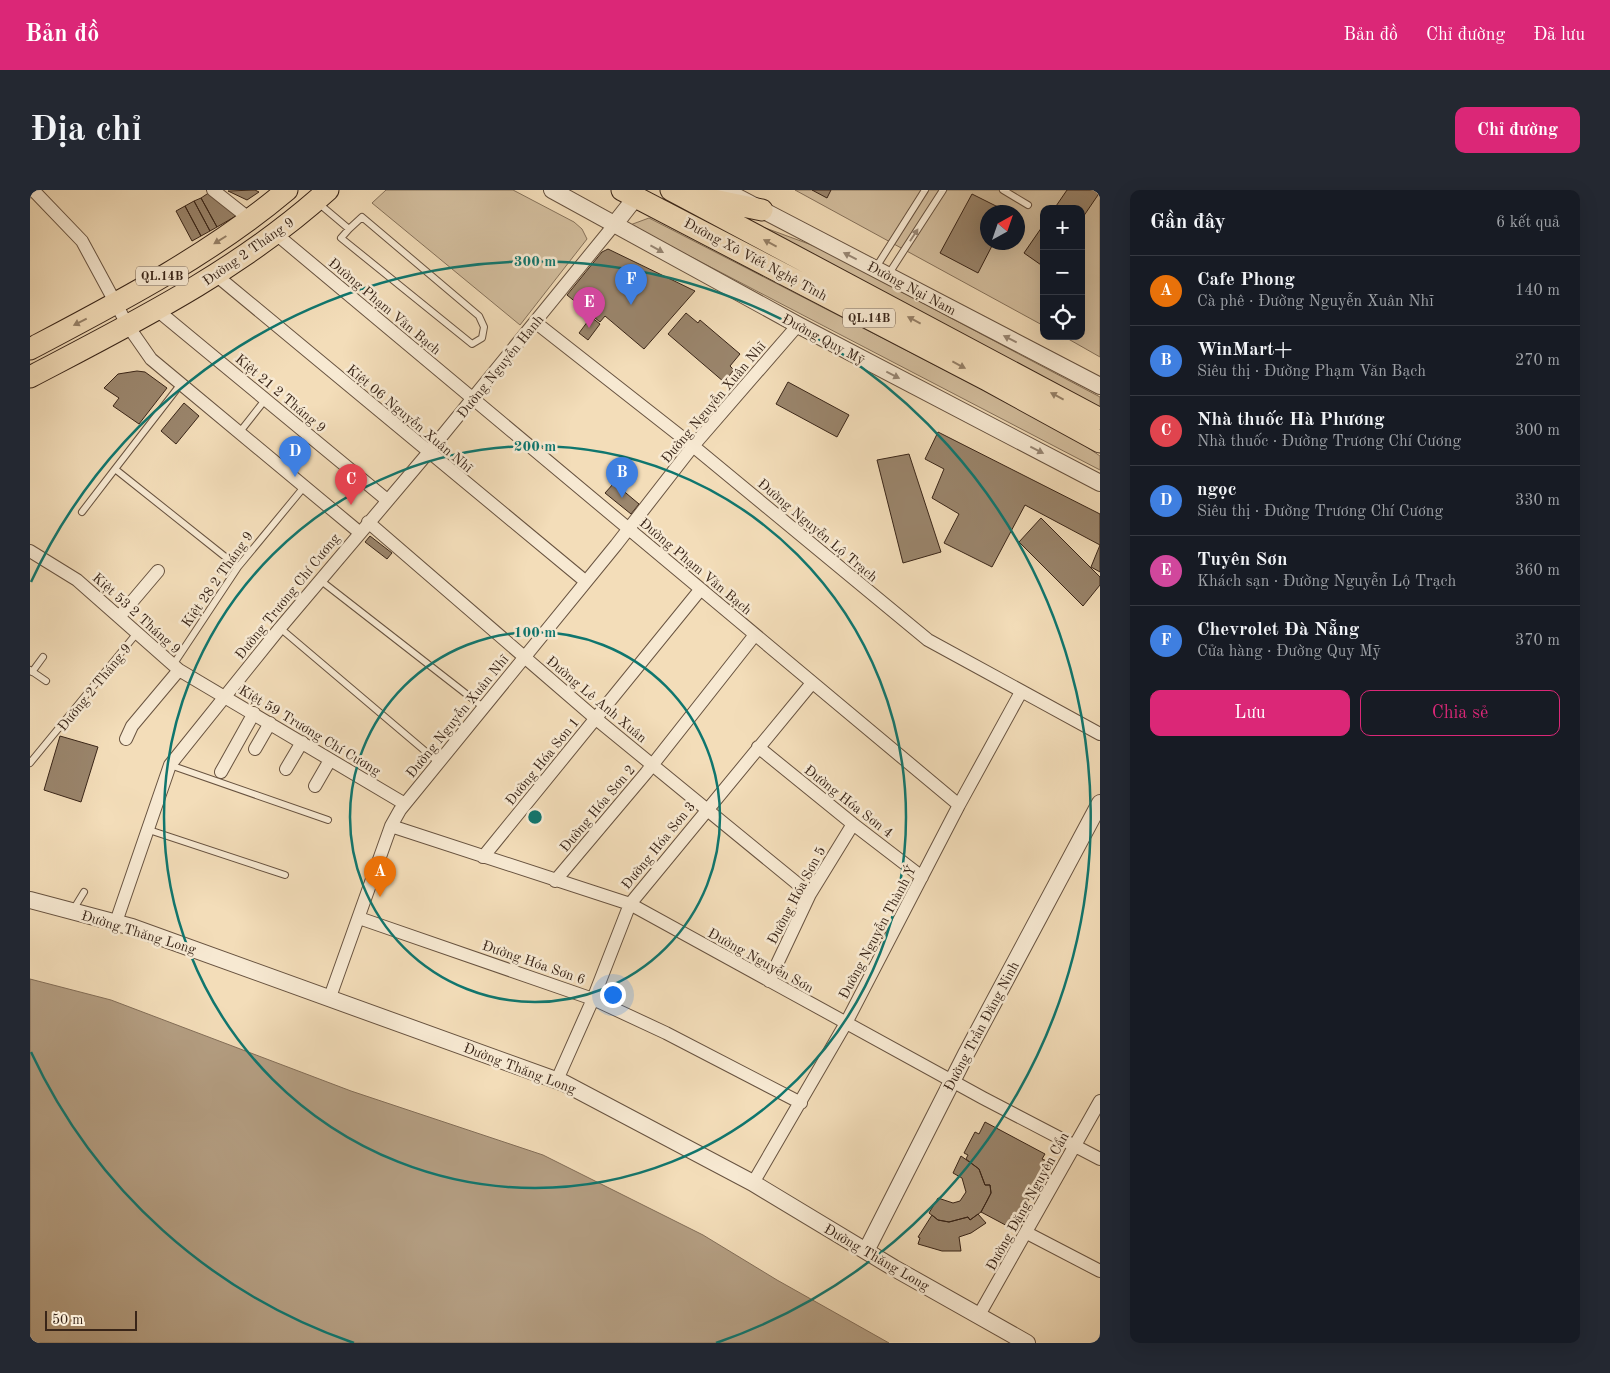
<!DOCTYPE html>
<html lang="vi">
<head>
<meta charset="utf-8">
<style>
	body { margin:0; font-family:"Old Standard TT",serif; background:#242831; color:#f1f3f6 }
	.controls { position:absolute; right:15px; top:15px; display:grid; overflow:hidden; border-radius:10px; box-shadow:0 5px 20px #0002 }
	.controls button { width:45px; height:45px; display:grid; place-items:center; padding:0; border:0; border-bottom:1px solid #363941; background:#171b24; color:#f1f3f6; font:25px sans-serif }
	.compass { position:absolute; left:950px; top:15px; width:45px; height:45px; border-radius:50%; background:#171b24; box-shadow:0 5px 20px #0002; rotate:40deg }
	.scale { position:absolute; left:15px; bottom:12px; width:92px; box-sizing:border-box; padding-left:5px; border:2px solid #392518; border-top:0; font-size:14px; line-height:18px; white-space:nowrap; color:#392518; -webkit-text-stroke:4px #f7e9d2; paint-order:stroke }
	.you { position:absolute; left:582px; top:804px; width:18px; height:18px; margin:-12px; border:4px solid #fff; border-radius:50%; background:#1a73e8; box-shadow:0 0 0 8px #1a73e833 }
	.badge { display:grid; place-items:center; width:32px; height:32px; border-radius:50%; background:#db2777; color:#fff; font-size:16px; font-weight:700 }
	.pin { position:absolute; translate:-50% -41px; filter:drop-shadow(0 1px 2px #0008) }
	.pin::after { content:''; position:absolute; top:26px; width:18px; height:15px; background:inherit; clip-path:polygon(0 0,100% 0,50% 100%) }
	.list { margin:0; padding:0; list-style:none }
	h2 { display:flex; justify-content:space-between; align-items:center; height:65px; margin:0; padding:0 20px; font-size:21px }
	h2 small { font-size:16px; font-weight:400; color:#9ea1a6 }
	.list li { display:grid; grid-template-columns:32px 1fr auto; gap:15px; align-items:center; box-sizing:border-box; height:70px; padding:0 20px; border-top:1px solid #363941 }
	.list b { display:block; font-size:19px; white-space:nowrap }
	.list p { margin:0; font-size:16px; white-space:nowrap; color:#9ea1a6 }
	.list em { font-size:16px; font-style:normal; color:#9ea1a6 }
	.actions { display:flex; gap:10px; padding:15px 20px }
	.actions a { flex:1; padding:11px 0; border:1px solid #db2777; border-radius:10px; text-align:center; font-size:18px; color:#db2777 }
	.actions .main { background:#db2777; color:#fff }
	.icon { flex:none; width:28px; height:28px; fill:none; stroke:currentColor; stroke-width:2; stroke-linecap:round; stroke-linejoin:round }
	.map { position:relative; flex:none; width:1070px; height:1153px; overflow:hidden; border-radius:10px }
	header { display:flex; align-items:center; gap:30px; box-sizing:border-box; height:70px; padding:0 25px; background:#db2777; color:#fff }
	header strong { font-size:24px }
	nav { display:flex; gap:28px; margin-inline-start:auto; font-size:18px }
	.intro { display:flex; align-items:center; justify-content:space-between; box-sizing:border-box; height:120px; padding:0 30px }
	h1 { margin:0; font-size:35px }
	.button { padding:12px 22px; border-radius:10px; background:#db2777; color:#fff; font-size:18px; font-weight:700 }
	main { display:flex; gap:30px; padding:0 30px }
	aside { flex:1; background:#171b24; border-radius:10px; box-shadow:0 5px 20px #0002 }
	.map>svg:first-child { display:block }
	.green { fill:#d3be9e; stroke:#86725b; fill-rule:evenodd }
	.water { fill:#b49e82; stroke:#836e58 }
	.building { fill:#9a856c; stroke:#392518 }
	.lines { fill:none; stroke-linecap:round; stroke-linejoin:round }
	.service-casing { stroke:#685340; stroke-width:8 }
	.minor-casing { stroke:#685340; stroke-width:14 }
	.tertiary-casing { stroke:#685340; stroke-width:18 }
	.trunk-casing { stroke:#392518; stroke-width:23 }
	.service { stroke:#f7e9d2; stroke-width:6 }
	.minor { stroke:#f7e9d2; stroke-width:12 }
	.tertiary { stroke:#f7e9d2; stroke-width:16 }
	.trunk { stroke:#f3ddb9; stroke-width:21 }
	.oneway { fill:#988775 }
	.oneway2 { fill:#968168 }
	.ring { fill:none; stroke:#0f766e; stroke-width:2.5 }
	.labels { text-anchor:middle; stroke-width:5; stroke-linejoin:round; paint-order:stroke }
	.shield { fill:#f7e9d2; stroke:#726050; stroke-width:1 }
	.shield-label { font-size:12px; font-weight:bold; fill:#392518 }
	.street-label { font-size:14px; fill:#392518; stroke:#f7e9d2 }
	.centre { fill:#0f766e; stroke:#f7e9d2; stroke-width:2.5 }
	.ring-label { font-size:15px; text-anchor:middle; font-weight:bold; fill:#0f766e; stroke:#f7e9d2; stroke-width:5; stroke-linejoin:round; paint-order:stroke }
</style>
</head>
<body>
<header>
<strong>Bản đồ</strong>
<nav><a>Bản đồ</a><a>Chỉ đường</a><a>Đã lưu</a></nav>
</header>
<div class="intro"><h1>Địa chỉ</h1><a class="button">Chỉ đường</a></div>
<main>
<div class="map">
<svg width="1070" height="1153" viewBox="0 0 1070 1153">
	<rect width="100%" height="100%" fill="#f3ddb9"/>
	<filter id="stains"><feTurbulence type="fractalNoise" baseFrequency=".004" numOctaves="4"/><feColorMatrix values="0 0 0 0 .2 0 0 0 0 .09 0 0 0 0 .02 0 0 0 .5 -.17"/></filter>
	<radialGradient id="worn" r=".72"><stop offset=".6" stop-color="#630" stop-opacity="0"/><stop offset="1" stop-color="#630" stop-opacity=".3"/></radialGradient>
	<path class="green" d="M 356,0 L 483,0 L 544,32 L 552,39 L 557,49 L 490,135 L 342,13 Z
		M 765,0 L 1070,0 L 1070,167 L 1033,146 L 1051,146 L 1051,19 L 1014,19 L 1014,136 ZM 958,22 L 988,22 L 988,52 L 958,52 Z
		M 619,28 L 1035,242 L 1070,266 L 1070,280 L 600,35 Z
		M 711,29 L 787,57 L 1070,207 L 1070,218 Z"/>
	<path class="water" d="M 0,789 L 81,810 L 321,901 L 513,965 L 673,1045 L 747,1090 L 859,1153 L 0,1153 Z"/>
	<path class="building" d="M 225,0 L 229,2 L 217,10 L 198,1 Z
		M 782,0 L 801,0 L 797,8 Z
		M 1037,0 L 1070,0 L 1070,2 L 1051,30 L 1051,19 L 1024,19 Z
		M 180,2 L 206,26 L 187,37 L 171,8 Z
		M 942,4 L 978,22 L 958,22 L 958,52 L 964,52 L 948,83 L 910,63 Z
		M 171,8 L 187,37 L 180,41 L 164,11 Z
		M 164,11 L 180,41 L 171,46 L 155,16 Z
		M 155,16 L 171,46 L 162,51 L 146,21 Z
		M 1014,34 L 1014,77 L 994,63 Z
		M 578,59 L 665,101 L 614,159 L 575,126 L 570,132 L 537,105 L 572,62 Z
		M 656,123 L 668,133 L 670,130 L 710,164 L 700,176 L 704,180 L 694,192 L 638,144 Z
		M 561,127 L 570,134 L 558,150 L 549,143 Z
		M 107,181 L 115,182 L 137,198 L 109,234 L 83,216 L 89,208 L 74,198 L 88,184 Z
		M 758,192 L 819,225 L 807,247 L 746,214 Z
		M 154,213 L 169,226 L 146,254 L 131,241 Z
		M 908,242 L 1070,324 L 1070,382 L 1061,377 L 1070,355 L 995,315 L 962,377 L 914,353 L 929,324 L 902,308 L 914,279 L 895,269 Z
		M 879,264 L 911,362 L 873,373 L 847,270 Z
		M 584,293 L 609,314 L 601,324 L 575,303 Z
		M 1011,328 L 1070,387 L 1070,395 L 1053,416 L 989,352 Z
		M 340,346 L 362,363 L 357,369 L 335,352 Z
		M 30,546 L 68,557 L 51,612 L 14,600 Z
		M 955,932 L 1015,964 L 1012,969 L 1019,972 L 983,1039 L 951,1022 L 961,1003 L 960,995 L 955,995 L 949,979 L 936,969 L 938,965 L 934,963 L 945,942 L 949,944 Z
		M 931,966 L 949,979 L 955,995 L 960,995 L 961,1003 L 957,1011 L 951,1022 L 940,1030 L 938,1027 L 919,1032 L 908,1030 L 899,1023 L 908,1008 L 923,1013 L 930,1011 L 936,1002 L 932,988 L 923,983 Z
		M 948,1024 L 956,1033 L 941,1043 L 929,1047 L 931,1061 L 912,1061 L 888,1054 L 890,1048 L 888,1047 L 902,1025 L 908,1030 L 919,1032 L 938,1027 L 940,1030 Z"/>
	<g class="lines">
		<g class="service-casing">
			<path id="service" d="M 973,0 L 998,15
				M 287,12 L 319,39 L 332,27 L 449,126 L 454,137 L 452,148 L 442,154 L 311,48 L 319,39
				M 845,79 L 895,0
				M 858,85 L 913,0
				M 150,195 L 85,279 L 208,377
				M 209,243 L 235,210
				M 52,322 L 85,279
				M 290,390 L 453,517
				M 250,438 L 408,572
				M 143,475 L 208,377 L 274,297
				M 0,480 L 16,491
				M 2,482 L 13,467
				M 0,573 L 107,443
				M 140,575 L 298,630
				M 119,640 L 255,685
				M 43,720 L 54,702"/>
		</g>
		<g class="minor-casing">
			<path id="minor" d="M 3,0 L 52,51 L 98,136 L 121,169 L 329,342
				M 183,0 L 221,30
				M 246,44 L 929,615
				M 187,86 L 555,391
				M 127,120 L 357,310
				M 505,132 L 663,256 L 898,450 L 1070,544
				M 338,332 L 565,528 L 780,704
				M 0,361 L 47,390 L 149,480 L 375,614
				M 89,427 L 128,381
				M 96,549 L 102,536 L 149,480
				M 728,557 L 823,634 L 892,687
				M 225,559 L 240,533
				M 256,579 L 272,552
				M 191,582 L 224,523
				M 285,596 L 300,570
				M 361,636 L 600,714 L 953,908 L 1070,969
				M 453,667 L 670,400
				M 525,691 L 616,583 L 724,446
				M 329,728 L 563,809 L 636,843 L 771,913
				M 86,732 L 140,575 L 250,438 L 398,263 L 584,35
				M 739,791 L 780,704 L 823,634
				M 300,807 L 361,636 L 370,620 L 586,355 L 663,256 L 768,135
				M 527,890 L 563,809 L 600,714 L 782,493
				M 723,993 L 816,833 L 929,615 L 991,502
				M 997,1043 L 1070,1081
				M 949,1125 L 1070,911"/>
		</g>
		<g class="tertiary-casing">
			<path id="tertiary" d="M 522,0 L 768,135 L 1070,293
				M 694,0 L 1070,196
				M 584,35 L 606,7
				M 0,710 L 102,737 L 534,893 L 723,993 L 864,1078 L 997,1153
				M 836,1061 L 936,864 L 1070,613"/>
		</g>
		<g class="trunk-casing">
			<path id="trunk" d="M 592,0 L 957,190 L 1070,252
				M 641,0 L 1070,229
				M 669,7 L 732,20
				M 0,159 C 89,112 180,65 257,0
				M 0,187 C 105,132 210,80 298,0"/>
		</g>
		<use href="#service" class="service"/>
		<use href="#minor" class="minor"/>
		<use href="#tertiary" class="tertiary"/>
		<use href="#trunk" class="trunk"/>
	</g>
	<defs><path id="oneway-solid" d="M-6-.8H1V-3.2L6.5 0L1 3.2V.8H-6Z" transform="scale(1.25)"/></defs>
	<g class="oneway">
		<use href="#oneway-solid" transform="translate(884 45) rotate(-57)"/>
		<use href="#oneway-solid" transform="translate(627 59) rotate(29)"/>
		<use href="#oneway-solid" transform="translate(820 66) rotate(-153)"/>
		<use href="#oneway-solid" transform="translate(980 149) rotate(-153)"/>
		<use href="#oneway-solid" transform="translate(863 185) rotate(27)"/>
		<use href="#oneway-solid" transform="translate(1007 260) rotate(27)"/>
	</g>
	<g class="oneway2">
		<use href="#oneway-solid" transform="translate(190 50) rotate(148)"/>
		<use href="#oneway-solid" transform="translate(740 53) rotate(-152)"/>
		<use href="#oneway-solid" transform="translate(884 130) rotate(-152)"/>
		<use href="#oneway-solid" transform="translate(50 132) rotate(153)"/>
		<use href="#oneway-solid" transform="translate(929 175) rotate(28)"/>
		<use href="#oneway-solid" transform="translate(1027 206) rotate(-152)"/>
	</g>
	<g class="ring">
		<circle cx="505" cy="627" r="185"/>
		<circle cx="505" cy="627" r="371"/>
		<path d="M324 1153A556 556 0 0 1 1 862M1 392A556 556 0 1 1 686 1153"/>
	</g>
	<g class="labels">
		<g class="shield">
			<rect x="106" y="76.5" width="52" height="19" rx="4"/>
			<rect x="813" y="118.5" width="52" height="19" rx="4"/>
		</g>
		<g class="shield-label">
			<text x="132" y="90">QL.14B</text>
			<text x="839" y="132">QL.14B</text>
		</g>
		<g class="street-label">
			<text transform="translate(218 61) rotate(-35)" y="5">Đường 2 Tháng 9</text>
			<text transform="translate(726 69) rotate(28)" y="5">Đường Xô Viết Nghệ Tĩnh</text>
			<text transform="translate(882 98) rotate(28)" y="5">Đường Nại Nam</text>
			<text transform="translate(355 116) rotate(40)" y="5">Đường Phạm Văn Bạch</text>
			<text transform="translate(794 149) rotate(28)" y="5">Đường Quy Mỹ</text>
			<text transform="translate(470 176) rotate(-51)" y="5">Đường Nguyễn Hanh</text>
			<text transform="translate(251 203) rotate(40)" y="5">Kiệt 21 2 Tháng 9</text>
			<text transform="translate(683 212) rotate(-50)" y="5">Đường Nguyễn Xuân Nhĩ</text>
			<text transform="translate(380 228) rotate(40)" y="5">Kiệt 06 Nguyễn Xuân Nhĩ</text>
			<text transform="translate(788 340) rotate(40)" y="5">Đường Nguyễn Lộ Trạch</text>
			<text transform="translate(666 376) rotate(40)" y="5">Đường Phạm Văn Bạch</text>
			<text transform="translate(187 389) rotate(-55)" y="5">Kiệt 28 2 Tháng 9</text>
			<text transform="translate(257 406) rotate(-51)" y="5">Đường Trương Chí Cương</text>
			<text transform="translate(107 423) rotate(42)" y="5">Kiệt 53 2 Tháng 9</text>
			<text transform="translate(64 497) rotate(-51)" y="5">Đường 2 Tháng 9</text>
			<text transform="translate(567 509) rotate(40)" y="5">Đường Lê Anh Xuân</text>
			<text transform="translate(427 526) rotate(-51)" y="5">Đường Nguyễn Xuân Nhĩ</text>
			<text transform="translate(280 540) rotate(31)" y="5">Kiệt 59 Trương Chí Cương</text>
			<text transform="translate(512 571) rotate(-51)" y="5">Đường Hóa Sơn 1</text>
			<text transform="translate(819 611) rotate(38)" y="5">Đường Hóa Sơn 4</text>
			<text transform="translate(567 618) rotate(-50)" y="5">Đường Hóa Sơn 2</text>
			<text transform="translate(628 655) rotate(-51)" y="5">Đường Hóa Sơn 3</text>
			<text transform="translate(766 705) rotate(-62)" y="5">Đường Hóa Sơn 5</text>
			<text transform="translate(109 742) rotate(17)" y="5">Đường Thăng Long</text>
			<text transform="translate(847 742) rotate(-62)" y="5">Đường Nguyễn Thành Ý</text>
			<text transform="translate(731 770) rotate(29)" y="5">Đường Nguyễn Sơn</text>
			<text transform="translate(504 772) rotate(19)" y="5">Đường Hóa Sơn 6</text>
			<text transform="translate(951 836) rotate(-62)" y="5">Đường Trần Đăng Ninh</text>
			<text transform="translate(490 878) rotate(21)" y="5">Đường Thăng Long</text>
			<text transform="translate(997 1011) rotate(-61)" y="5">Đường Đặng Nguyên Cẩn</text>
			<text transform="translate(847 1067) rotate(30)" y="5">Đường Thăng Long</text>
		</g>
	</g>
	<circle cx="505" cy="627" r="8" class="centre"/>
	<g class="ring-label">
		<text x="505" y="76">300 m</text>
		<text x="505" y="261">200 m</text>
		<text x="505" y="447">100 m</text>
	</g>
	<rect width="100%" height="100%" filter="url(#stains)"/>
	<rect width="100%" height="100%" fill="url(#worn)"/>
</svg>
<div class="controls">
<button>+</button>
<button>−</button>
<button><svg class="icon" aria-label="locate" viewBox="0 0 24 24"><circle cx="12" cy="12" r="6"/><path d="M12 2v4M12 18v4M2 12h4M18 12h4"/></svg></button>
</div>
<svg class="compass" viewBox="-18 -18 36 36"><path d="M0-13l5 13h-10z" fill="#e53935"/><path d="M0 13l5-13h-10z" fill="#9ea1a6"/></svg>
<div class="scale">50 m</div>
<div class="you"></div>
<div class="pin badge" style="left:350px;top:707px;background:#e8710a">A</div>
<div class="pin badge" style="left:592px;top:308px;background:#3f7fe0">B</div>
<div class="pin badge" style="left:321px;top:315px;background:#e0444e">C</div>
<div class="pin badge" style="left:265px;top:287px;background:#3f7fe0">D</div>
<div class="pin badge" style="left:559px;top:138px;background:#d1479c">E</div>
<div class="pin badge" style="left:601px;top:115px;background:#3f7fe0">F</div>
</div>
<aside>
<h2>Gần đây<small>6 kết quả</small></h2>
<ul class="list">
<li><span class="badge" style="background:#e8710a">A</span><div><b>Cafe Phong</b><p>Cà phê · Đường Nguyễn Xuân Nhĩ</p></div><em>140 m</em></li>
<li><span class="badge" style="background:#3f7fe0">B</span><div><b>WinMart+</b><p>Siêu thị · Đường Phạm Văn Bạch</p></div><em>270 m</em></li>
<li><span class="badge" style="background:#e0444e">C</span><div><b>Nhà thuốc Hà Phương</b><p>Nhà thuốc · Đường Trương Chí Cương</p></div><em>300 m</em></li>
<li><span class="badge" style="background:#3f7fe0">D</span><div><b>ngọc</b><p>Siêu thị · Đường Trương Chí Cương</p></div><em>330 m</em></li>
<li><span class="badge" style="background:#d1479c">E</span><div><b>Tuyên Sơn</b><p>Khách sạn · Đường Nguyễn Lộ Trạch</p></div><em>360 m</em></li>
<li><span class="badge" style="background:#3f7fe0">F</span><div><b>Chevrolet Đà Nẵng</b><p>Cửa hàng · Đường Quy Mỹ</p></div><em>370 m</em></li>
</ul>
<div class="actions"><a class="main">Lưu</a><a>Chia sẻ</a></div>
</aside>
</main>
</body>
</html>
